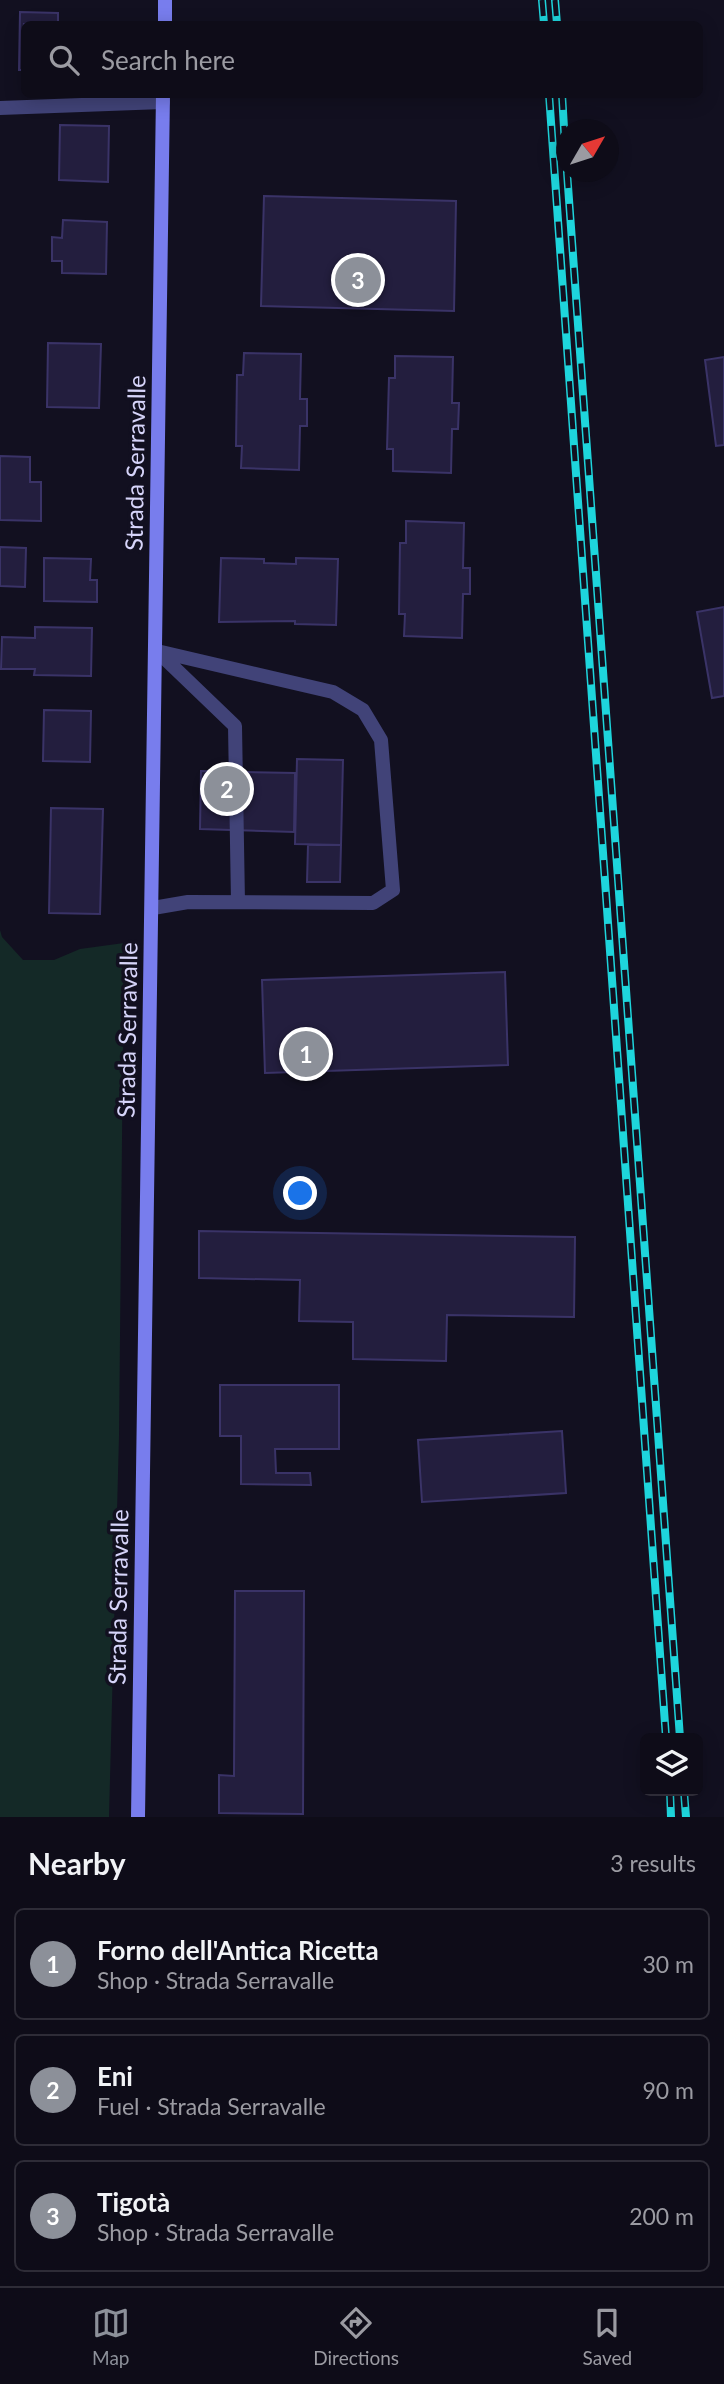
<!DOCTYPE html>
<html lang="en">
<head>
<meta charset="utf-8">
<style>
	body { margin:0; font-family:Lato,sans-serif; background:#1c1a25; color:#f1f3f6 }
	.controls { position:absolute; right:21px; bottom:21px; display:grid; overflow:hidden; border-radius:10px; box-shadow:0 4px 18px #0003 }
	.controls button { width:63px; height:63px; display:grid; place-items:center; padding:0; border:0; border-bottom:2px solid #2e2c37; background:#0e0c18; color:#f1f3f6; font:35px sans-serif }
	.compass { position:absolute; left:556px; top:119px; width:63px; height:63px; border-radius:50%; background:#0e0c18; box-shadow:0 4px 18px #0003; rotate:51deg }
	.you { position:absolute; left:301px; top:1194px; width:24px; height:24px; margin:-18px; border:5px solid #fff; border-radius:50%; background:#1a73e8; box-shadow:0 0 0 10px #1a73e833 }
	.badge { display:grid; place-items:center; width:46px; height:46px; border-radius:50%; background:#8c9099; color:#fff; font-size:23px; font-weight:700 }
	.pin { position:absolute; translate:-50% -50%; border:4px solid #fff; box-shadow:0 2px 7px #0006 }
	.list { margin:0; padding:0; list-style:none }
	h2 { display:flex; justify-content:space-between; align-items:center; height:91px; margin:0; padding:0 28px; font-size:30px }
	h2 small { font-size:23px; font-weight:400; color:#9b9ba2 }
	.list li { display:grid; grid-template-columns:46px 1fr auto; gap:21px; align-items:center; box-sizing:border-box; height:112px; margin:0 14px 14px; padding:0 14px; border:2px solid #2e2c37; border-radius:10px }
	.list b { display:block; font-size:26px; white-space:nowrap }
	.list p { margin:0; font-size:23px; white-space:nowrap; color:#9b9ba2 }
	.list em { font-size:23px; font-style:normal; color:#9b9ba2 }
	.icon { flex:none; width:38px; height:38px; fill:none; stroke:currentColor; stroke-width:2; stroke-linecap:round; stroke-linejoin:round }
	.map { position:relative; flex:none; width:724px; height:1817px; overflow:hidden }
	.search { position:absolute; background:#0e0c18; box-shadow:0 4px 18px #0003; left:21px; right:21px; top:21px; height:77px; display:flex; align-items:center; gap:18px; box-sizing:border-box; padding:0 24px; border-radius:10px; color:#9b9ba2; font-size:26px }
	.sheet { height:469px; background:#0e0c18 }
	nav { display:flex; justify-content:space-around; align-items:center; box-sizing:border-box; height:98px; border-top:2px solid #2e2c37; background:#0e0c18; font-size:19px; color:#9b9ba2 }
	nav a { display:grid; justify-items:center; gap:4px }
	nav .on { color:#8c9099 }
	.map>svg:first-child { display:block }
	.green { fill:#142927 }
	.building { fill:#231e3e; stroke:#3a3367; stroke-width:2 }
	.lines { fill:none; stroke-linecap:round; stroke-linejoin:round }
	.lane { stroke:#414378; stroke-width:14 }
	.street { stroke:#414378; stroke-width:14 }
	.secondary { stroke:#787ded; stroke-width:14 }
	.rail-casing { stroke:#1ed5dc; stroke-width:8 }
	.rail { stroke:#121020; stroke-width:5; stroke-dasharray:16; stroke-linecap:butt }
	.labels { text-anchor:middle; stroke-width:7; stroke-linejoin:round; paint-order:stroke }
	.street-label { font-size:24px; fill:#d6d4f9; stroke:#121020 }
</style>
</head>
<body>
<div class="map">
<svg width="724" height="1817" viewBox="0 0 724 1817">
	<rect width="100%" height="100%" fill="#121020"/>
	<path class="green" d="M 0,930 L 2,937 L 23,960 L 54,960 L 80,949 L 124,943 L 119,1436 L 109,1817 L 0,1817 Z"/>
	<path class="building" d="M 20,12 L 58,13 L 58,24 L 24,24 L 24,70 L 19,70 Z
		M 60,125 L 109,126 L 108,182 L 59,180 Z
		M 264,196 L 456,201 L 454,311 L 261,306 Z
		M 63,220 L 107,222 L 106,274 L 62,273 L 62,261 L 52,261 L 52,237 L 62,238 Z
		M 48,343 L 101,344 L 99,408 L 47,407 Z
		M 244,353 L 301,354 L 300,399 L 307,399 L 307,426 L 300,426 L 299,470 L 241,468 L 242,446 L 236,446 L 237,375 L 243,375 Z
		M 395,356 L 453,357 L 452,403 L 459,403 L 458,429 L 452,429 L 451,473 L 393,471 L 393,449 L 387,449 L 389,378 L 395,378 Z
		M 724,357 L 724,445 L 716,446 L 705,360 Z
		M 0,456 L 30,457 L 30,482 L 41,482 L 41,521 L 0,520 Z
		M 406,521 L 464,523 L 463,568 L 470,568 L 470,594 L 463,594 L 462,638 L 404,636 L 405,614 L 399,614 L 400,543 L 406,543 Z
		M 0,547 L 26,548 L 25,587 L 0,586 Z
		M 44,558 L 91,559 L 90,580 L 97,580 L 97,602 L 44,601 Z
		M 221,558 L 264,559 L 264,563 L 296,564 L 296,558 L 338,559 L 336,625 L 295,624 L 295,621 L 219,622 Z
		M 724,607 L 724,696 L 712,698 L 697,612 Z
		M 35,627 L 92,628 L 91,676 L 34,675 L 35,669 L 1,669 L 2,637 L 35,638 Z
		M 44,710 L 91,711 L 90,762 L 43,761 Z
		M 297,759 L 343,760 L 341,845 L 295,844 Z
		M 201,771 L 295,773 L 294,832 L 200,829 Z
		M 51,808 L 103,809 L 100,914 L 49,913 Z
		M 308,845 L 341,845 L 340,882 L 307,882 Z
		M 505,972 L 508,1065 L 265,1073 L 262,980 Z
		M 199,1231 L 575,1237 L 574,1317 L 447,1315 L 446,1361 L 353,1359 L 353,1322 L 299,1321 L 300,1280 L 199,1278 Z
		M 220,1385 L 339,1385 L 339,1449 L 275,1449 L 276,1473 L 310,1473 L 311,1485 L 241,1484 L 241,1436 L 220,1436 Z
		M 562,1431 L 566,1493 L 422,1502 L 418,1440 Z
		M 235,1591 L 304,1591 L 303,1814 L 219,1813 L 219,1775 L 234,1776 Z"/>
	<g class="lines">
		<path class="lane" d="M 158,652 L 235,726 L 238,902
			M 153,908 L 188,902 L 373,903 L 393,890 L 381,740 L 363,710 L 333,692 L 157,651"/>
		<path class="street" d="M 0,108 L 163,102"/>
		<path class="secondary" d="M 165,24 L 165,0
			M 138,1817 L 163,94"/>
		<g class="rail-casing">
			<path id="rail" d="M 542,0 L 544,24
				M 555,0 L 557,24
				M 549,94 L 666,1738
				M 562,94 L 566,162
				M 567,172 L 680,1738
				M 670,1791 L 671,1817
				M 684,1791 L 686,1817"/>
		</g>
		<use href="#rail" class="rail"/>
	</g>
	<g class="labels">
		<g class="street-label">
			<text transform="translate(136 463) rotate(-89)" y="8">Strada Serravalle</text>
			<text transform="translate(128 1030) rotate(-89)" y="8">Strada Serravalle</text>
			<text transform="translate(119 1597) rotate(-89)" y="8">Strada Serravalle</text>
		</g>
	</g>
</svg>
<div class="controls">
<button><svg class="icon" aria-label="layers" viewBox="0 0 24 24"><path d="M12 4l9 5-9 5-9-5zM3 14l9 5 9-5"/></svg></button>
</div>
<svg class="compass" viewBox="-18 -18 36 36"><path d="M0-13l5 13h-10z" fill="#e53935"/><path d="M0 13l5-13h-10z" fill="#9b9ba2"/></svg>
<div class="you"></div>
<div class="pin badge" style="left:306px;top:1054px">1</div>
<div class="pin badge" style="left:227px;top:789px">2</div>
<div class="pin badge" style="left:358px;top:280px">3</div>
<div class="search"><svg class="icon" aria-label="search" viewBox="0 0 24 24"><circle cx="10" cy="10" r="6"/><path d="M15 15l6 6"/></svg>Search here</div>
</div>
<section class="sheet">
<h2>Nearby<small>3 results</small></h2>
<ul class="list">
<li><span class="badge">1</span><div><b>Forno dell'Antica Ricetta</b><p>Shop · Strada Serravalle</p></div><em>30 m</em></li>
<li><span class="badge">2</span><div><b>Eni</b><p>Fuel · Strada Serravalle</p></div><em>90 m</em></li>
<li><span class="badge">3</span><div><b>Tigotà</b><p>Shop · Strada Serravalle</p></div><em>200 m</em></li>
</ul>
</section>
<nav>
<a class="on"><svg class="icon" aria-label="map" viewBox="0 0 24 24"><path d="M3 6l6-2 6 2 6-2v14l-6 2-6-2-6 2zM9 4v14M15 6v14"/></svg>Map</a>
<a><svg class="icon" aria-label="directions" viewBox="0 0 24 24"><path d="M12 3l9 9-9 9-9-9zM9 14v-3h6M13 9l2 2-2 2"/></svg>Directions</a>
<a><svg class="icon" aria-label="saved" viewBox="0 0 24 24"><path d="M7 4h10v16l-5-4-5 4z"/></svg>Saved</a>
</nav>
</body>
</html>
